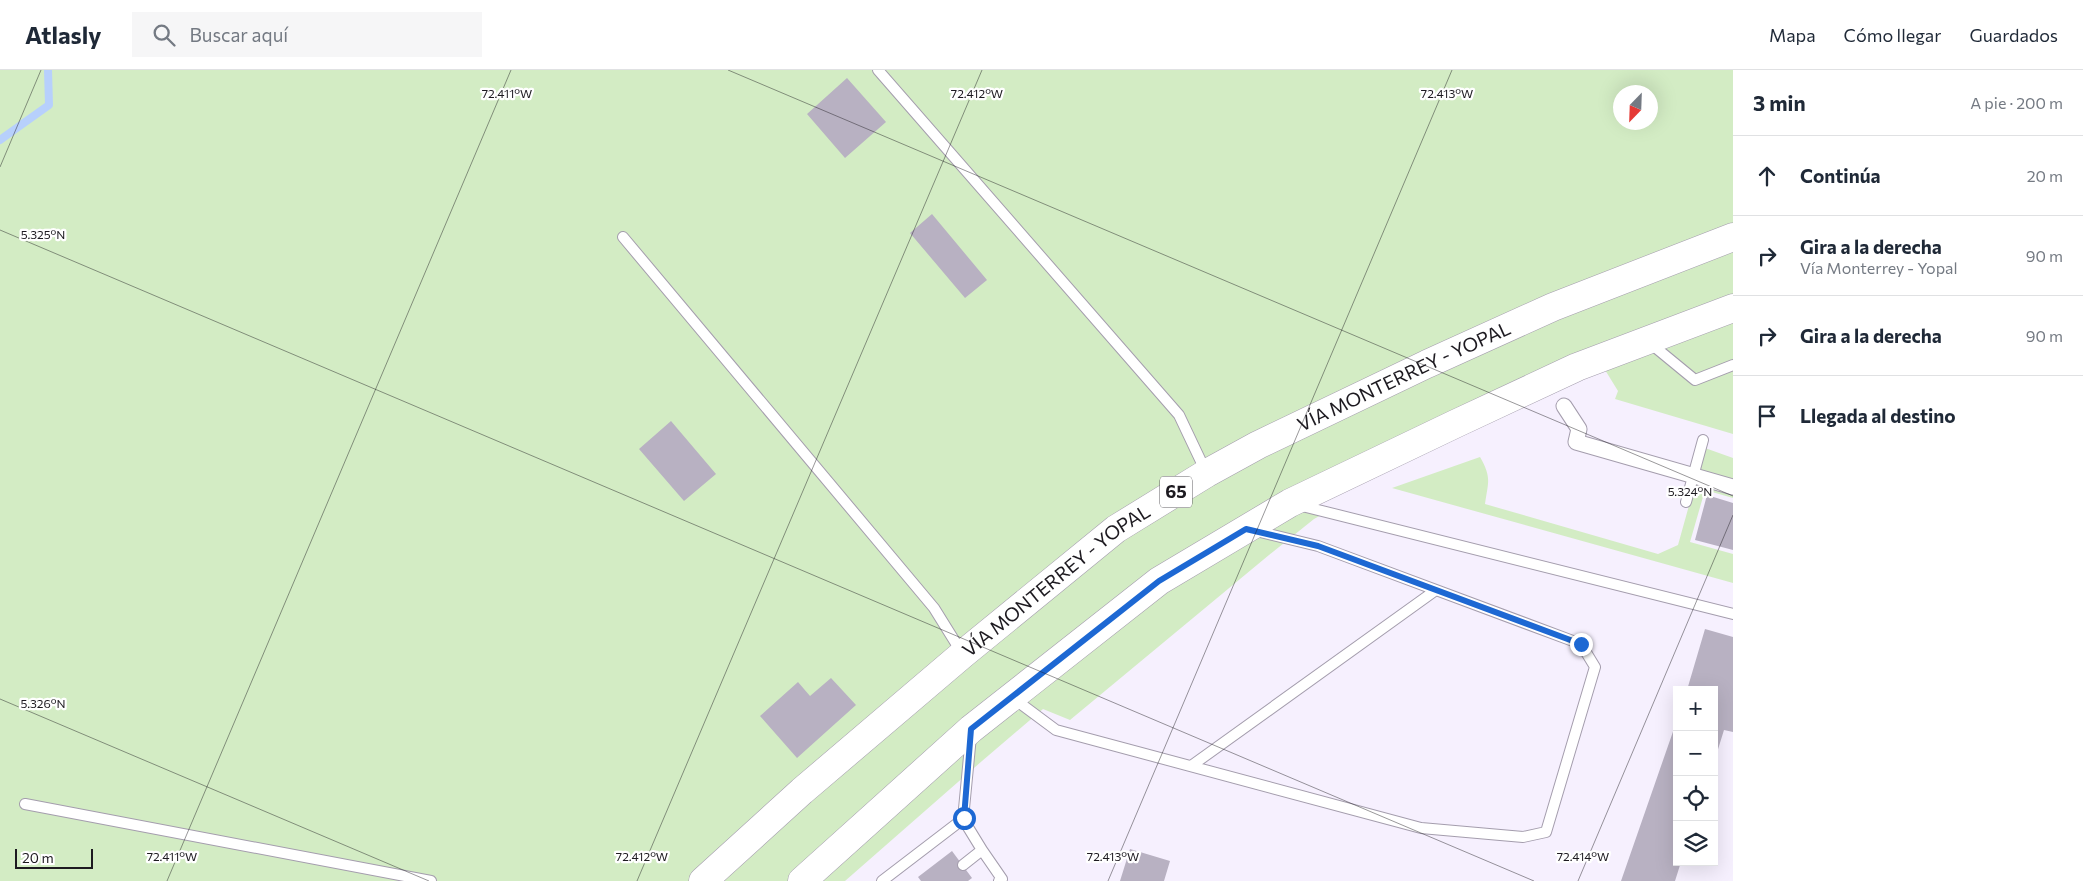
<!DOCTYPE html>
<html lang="es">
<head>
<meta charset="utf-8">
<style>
	body { margin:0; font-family:Commissioner,sans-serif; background:#f6f6f7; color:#1f2937 }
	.controls { position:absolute; right:15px; bottom:15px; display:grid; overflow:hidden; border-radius:0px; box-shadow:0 5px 20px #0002 }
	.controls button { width:45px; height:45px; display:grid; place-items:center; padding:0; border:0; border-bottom:1px solid #e0e1e3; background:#fff; color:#1f2937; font:25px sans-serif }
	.compass { position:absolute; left:1613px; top:15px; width:45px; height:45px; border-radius:50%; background:#fff; box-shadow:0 5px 20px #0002; rotate:203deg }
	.scale { position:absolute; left:15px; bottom:12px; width:78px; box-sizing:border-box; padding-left:5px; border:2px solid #1d1a20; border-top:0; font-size:14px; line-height:18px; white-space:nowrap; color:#1d1a20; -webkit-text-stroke:4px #fff; paint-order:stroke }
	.stop { position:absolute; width:15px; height:15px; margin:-11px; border:4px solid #1d68d3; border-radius:50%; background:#fff }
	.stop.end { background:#1d68d3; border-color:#fff; box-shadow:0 1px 5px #0008 }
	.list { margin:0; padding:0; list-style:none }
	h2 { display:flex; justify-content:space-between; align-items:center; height:65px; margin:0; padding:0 20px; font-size:21px }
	h2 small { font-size:16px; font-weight:400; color:#747a83 }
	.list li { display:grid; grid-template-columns:32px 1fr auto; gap:15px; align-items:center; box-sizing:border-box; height:80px; padding:0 20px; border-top:1px solid #e0e1e3 }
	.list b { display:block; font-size:19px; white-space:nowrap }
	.list p { margin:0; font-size:16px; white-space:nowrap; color:#747a83 }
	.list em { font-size:16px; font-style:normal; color:#747a83 }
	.icon { flex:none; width:28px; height:28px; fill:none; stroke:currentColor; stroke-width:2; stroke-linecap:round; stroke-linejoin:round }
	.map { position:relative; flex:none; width:1733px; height:811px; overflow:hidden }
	header { display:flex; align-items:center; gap:30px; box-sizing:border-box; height:70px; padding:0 25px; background:#fff; border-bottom:1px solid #e0e1e3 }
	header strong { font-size:24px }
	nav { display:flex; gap:28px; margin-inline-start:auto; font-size:18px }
	.search { width:350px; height:45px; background:#f6f6f7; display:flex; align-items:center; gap:12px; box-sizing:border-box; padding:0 18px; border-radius:0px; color:#747a83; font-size:19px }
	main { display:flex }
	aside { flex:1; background:#fff }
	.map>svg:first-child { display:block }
	.green { fill:#d3ecc4; fill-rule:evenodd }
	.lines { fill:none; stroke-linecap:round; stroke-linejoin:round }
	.stream { stroke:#b7d0fc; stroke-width:8 }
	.building { fill:#b8b1c2 }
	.service-casing { stroke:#a49dad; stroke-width:12 }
	.pedestrian-casing { stroke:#a49dad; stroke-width:17 }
	.primary-casing { stroke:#a49dad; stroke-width:29 }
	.service { stroke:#fff; stroke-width:10 }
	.pedestrian { stroke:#fff; stroke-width:15 }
	.primary { stroke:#fff; stroke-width:28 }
	.route { stroke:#1d68d3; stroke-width:6 }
	.ticks { fill:none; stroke:#1d1a20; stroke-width:1; stroke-opacity:0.45 }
	.labels { text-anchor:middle; stroke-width:4.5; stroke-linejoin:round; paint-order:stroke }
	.shield { fill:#fff; stroke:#615f63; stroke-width:1 }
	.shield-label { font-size:18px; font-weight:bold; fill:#1d1a20 }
	.street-label { font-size:19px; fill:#1d1a20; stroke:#fff }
	.ticks-label { font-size:12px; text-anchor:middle; fill:#1d1a20; stroke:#fff; stroke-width:4.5; stroke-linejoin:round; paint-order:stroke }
</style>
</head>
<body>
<header>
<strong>Atlasly</strong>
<div class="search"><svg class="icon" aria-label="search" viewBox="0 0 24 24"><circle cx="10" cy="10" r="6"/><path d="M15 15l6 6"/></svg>Buscar aquí</div>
<nav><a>Mapa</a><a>Cómo llegar</a><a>Guardados</a></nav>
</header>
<main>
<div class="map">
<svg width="1733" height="811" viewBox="0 0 1733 811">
	<rect width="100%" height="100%" fill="#f6f0fe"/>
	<path class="green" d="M 0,0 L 1733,0 L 1733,364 L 1615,329 L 1618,321 L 1602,295 L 1296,437 L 1323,444 L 1314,449 L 1269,485 L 1070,650 L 1043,639 L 982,691 L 845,811 L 0,811 ZM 1620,22 L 1650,22 L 1650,52 L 1620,52 Z
		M 1705,378 L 1733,388 L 1733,428 L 1705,420 L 1690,472 L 1733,484 L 1733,513 L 1392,418 L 1480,387 C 1492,408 1488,412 1485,434 L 1658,484 L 1678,475 Z"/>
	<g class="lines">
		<path class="stream" d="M 0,70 L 49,35 L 48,0"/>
	</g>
	<path class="building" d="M 847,8 L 886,52 L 845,88 L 807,44 Z
		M 932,144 L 987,210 L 965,228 L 910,163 Z
		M 671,351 L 716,404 L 684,431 L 639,379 Z
		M 1707,425 L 1733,433 L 1733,480 L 1695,470 Z
		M 1705,559 L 1733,567 L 1733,662 L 1724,660 L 1715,689 L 1714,620 L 1687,620 Z
		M 831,608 L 856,635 L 797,688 L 760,646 L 798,612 L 810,626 Z
		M 1676,653 L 1677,792 L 1681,792 L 1675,811 L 1621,811 Z
		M 1130,779 L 1170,791 L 1164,811 L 1120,811 Z
		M 952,781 L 972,808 L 968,811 L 921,811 L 918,807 Z"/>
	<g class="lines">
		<g class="service-casing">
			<path id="service" d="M 878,0 L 1179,345 L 1206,402
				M 623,167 L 934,538 L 962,583
				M 1650,273 L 1695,310 L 1733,295
				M 1686,432 L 1703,370
				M 1298,435 L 1733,544
				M 1013,628 L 1056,660 L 1421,758 L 1523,767 L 1546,762 L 1595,597 L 1581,574 L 1318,476 L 1252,460
				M 1191,696 L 1436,520
				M 25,734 L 431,811
				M 982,780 L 1002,809 L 999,811
				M 963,795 L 982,780 L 963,749 L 971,666
				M 882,811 L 963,749"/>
		</g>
		<g class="pedestrian-casing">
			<path id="pedestrian" d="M 1564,336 L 1579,359 L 1576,372 L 1733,417"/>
		</g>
		<g class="primary-casing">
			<g id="primary">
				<path id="s1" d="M 703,811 L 802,721 L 963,584 L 1116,459 L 1207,403 L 1258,375 L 1427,294 L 1553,237 L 1733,167"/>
				<path d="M 802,811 L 971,659 L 1159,511 L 1290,433 L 1455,354 L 1577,297 L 1733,238"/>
			</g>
		</g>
		<use href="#service" class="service"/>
		<use href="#pedestrian" class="pedestrian"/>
		<use href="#primary" class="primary"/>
	</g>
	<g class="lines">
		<path class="route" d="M 964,748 L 971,659 L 1159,511 L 1246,459 L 1318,476 L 1581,574"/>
	</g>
	<path class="ticks" d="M 728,0 L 1733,426M 0,97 L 41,0M 0,160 L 1534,811M 0,629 L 429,811M 167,811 L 511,0M 637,811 L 982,0M 1108,811 L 1452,0M 1578,811 L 1733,445"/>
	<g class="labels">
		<rect class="shield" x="1160" y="406.5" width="32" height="31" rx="4"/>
		<g class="shield-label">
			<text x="1176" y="428">65</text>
		</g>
		<g class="street-label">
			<text dy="7" stroke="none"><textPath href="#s1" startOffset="869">VÍA MONTERREY - YOPAL</textPath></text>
			<text dy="7" stroke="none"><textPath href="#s1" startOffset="464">VÍA MONTERREY - YOPAL</textPath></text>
		</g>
	</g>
	<g class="ticks-label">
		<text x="977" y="28">72.412°W</text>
		<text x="507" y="28">72.411°W</text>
		<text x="1447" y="28">72.413°W</text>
		<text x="43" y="169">5.325°N</text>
		<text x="1690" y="426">5.324°N</text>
		<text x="43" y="638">5.326°N</text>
		<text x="172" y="791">72.411°W</text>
		<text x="642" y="791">72.412°W</text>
		<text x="1113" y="791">72.413°W</text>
		<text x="1583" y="791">72.414°W</text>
	</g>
</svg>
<div class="controls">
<button>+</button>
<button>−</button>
<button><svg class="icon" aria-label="locate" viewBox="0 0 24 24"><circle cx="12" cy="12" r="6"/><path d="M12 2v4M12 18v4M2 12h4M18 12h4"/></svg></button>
<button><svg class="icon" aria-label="layers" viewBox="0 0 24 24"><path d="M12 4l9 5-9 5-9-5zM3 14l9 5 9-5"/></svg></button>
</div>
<svg class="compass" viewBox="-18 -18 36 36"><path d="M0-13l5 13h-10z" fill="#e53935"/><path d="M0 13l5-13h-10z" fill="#747a83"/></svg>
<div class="scale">20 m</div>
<div class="stop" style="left:964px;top:748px"></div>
<div class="stop end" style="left:1581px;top:574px"></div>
</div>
<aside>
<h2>3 min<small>A pie · 200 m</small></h2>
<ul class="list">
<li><svg class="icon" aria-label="ahead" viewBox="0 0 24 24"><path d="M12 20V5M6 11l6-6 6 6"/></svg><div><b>Continúa</b></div><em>20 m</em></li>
<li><svg class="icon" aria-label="right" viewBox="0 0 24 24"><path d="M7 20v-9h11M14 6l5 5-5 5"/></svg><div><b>Gira a la derecha</b><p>Vía Monterrey - Yopal</p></div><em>90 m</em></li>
<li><svg class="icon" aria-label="right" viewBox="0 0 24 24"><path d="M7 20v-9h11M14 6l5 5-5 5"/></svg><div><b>Gira a la derecha</b></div><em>90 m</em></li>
<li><svg class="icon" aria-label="arrive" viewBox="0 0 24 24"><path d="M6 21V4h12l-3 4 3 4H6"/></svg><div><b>Llegada al destino</b></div></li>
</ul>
</aside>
</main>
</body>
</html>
